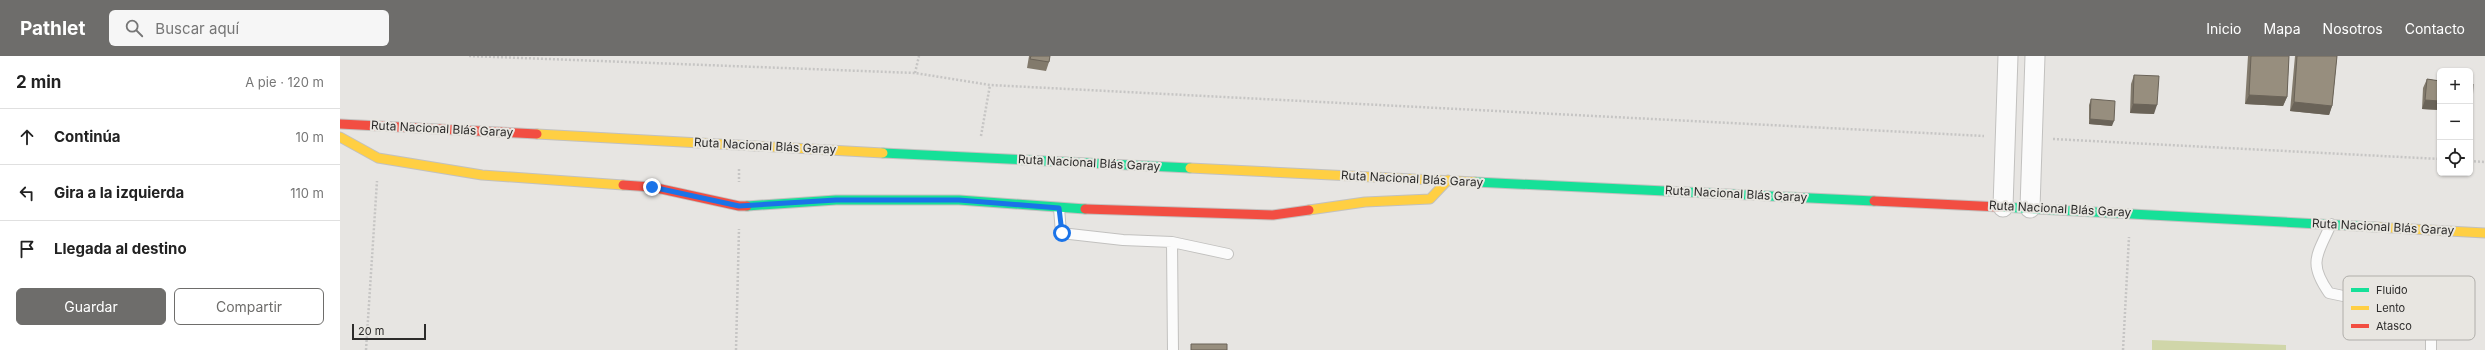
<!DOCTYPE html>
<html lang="es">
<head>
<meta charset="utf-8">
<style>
	body { margin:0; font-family:Inter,sans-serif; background:#f6f6f6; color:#222 }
	.controls { position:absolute; right:12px; top:12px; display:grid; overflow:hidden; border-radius:6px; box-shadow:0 1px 3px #0004 }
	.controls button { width:36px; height:36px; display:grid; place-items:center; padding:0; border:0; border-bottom:1px solid #e0e0e0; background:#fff; color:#222; font:20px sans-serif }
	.scale { position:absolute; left:12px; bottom:10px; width:74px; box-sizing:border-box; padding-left:4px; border:2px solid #2d2c2b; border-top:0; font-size:11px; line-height:14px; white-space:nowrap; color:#2d2c2b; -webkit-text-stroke:3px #e8e6e1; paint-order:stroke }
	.stop { position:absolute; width:12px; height:12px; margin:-9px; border:3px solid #1a73e8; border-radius:50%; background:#fff }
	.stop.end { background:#1a73e8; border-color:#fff; box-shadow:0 1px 4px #0008 }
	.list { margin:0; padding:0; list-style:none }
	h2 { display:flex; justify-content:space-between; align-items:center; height:52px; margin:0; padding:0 16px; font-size:17px }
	h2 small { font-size:13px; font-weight:400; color:#767676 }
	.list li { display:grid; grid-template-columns:26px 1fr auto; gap:12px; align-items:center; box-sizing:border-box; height:56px; padding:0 16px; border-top:1px solid #e0e0e0 }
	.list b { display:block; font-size:15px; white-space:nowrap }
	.list em { font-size:13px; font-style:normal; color:#767676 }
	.actions { display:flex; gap:8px; padding:12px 16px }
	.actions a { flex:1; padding:9px 0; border:1px solid #6e6d6b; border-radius:6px; text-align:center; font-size:14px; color:#6e6d6b }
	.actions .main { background:#6e6d6b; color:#fff }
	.icon { flex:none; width:22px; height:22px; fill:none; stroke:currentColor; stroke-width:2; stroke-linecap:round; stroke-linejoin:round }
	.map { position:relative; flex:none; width:2145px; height:294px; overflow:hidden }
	header { display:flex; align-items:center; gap:24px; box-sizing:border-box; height:56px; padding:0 20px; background:#6e6d6b; color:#fff }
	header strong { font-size:19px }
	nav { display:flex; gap:22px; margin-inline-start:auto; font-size:14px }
	.search { width:280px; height:36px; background:#f6f6f6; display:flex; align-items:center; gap:10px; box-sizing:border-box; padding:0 14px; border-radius:6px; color:#767676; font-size:15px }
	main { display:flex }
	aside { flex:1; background:#fff }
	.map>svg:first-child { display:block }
	.pitch { fill:#d0d6a9 }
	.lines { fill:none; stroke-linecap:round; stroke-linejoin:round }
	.lane-casing { stroke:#c2c1bf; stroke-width:12 }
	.street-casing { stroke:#c2c1bf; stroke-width:21 }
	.fast-casing { stroke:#c2c1bf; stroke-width:11 }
	.slow-casing { stroke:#c2c1bf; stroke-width:11 }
	.jam-casing { stroke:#c2c1bf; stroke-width:11 }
	.path { stroke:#c6c5c4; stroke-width:2.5; stroke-dasharray:2 2; stroke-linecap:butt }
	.lane { stroke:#fbfbfb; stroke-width:10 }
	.street { stroke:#fbfbfb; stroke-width:19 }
	.fast { stroke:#16e098; stroke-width:9 }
	.slow { stroke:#ffcf43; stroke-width:9 }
	.jam { stroke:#f24e42; stroke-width:9 }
	.wall { fill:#827a6c }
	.shaded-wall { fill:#6a6358 }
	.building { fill:#978e7e; stroke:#6a6358 }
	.route { stroke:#1a73e8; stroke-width:5 }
	.labels { text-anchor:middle; stroke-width:4; stroke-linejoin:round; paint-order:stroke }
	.street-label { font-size:12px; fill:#2d2c2b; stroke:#e8e6e1 }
	.key { fill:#e8e6e1; stroke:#b0aeaa; stroke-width:1 }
	.key-label { font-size:11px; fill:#2d2c2b }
</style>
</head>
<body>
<header>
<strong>Pathlet</strong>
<div class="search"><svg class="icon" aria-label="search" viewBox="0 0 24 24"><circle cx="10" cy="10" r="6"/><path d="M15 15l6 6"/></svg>Buscar aquí</div>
<nav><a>Inicio</a><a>Mapa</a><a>Nosotros</a><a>Contacto</a></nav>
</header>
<main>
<aside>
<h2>2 min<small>A pie · 120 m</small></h2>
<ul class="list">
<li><svg class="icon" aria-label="ahead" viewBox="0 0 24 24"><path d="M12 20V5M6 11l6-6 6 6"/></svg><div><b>Continúa</b></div><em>10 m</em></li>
<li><svg class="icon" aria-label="left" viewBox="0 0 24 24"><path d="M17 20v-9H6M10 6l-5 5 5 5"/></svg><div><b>Gira a la izquierda</b></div><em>110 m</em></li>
<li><svg class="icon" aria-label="arrive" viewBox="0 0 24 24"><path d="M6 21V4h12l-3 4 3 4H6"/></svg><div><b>Llegada al destino</b></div></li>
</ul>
<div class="actions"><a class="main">Guardar</a><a>Compartir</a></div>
</aside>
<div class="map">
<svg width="2145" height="294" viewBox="0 0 2145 294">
	<rect width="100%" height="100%" fill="#e7e5e2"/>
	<path class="pitch" d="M 1812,284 L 1946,289 L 1946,294 L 1812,294 Z"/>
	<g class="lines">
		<g class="lane-casing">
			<path id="lane" d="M 719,152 L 721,177 L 783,184 L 832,186 L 888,198
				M 1991,168 C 1978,198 1967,206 1989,237 L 2008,241 L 2028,241 L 2079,255 L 2091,266 L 2091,294
				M 832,186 L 833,294"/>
		</g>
		<g class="street-casing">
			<path id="street" d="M 1663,151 L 1668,0
				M 1690,152 L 1695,0"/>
		</g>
		<g class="fast-casing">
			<path id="fast" d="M 543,97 L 850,112
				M 1135,126 L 1534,145
				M 407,150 L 496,144 L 619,144 L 745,153
				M 1660,151 L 2035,171"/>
		</g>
		<g class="slow-casing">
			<path id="slow" d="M 197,78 L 543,97
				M 0,81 L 38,102 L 142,119 L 283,129
				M 850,112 L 1135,126
				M 969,154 L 1025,146 L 1090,143 L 1108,124
				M 2035,171 L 2145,177"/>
		</g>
		<g class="jam-casing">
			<path id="jam" d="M 0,68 L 197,78
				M 283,129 L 312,131 L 399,150 L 407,150
				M 1534,145 L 1660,151
				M 745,153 L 933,159 L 969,154"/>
		</g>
		<path class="path" d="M 129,0 L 575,17 L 650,29 L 1644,80
			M 575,17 L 579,0
			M 641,80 L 650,29
			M 1713,83 L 2100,103
			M 2130,105 L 2145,106
			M 399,113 L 399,126
			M 26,294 L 37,125
			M 396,294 L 399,173
			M 1783,294 L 1789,181"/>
		<use href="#lane" class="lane"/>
		<use href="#street" class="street"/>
		<use href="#fast" class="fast"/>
		<use href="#slow" class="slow"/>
		<use href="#jam" class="jam"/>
	</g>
	<path class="wall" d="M 689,0 L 710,0 L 709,6 L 706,15 L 687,12 Z
		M 1908,0 L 1949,0 L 1947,41 L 1943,50 L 1905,48 Z
		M 1955,0 L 1997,0 L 1992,50 L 1989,59 L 1950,55 Z
		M 1794,19 L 1814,58 L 1790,57 L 1791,28 Z
		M 2087,23 L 2100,25 L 2100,54 L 2082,53 L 2083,32 Z
		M 1751,43 L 1772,70 L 1749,68 L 1749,49 Z"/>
	<path class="shaded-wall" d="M 1909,39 L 1947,41 L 1943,50 L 1905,48 Z
		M 2085,44 L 2100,45 L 2100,54 L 2082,53 Z
		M 1954,46 L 1992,50 L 1989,59 L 1950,55 Z
		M 1793,48 L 1817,49 L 1814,58 L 1790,57 Z
		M 1750,63 L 1774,65 L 1772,70 L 1749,68 Z"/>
	<path class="building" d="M 691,0 L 710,0 L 709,6 L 690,3 Z
		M 1911,0 L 1949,0 L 1947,41 L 1909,39 Z
		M 1957,0 L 1997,0 L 1992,50 L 1954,46 Z
		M 1794,19 L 1819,20 L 1817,49 L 1793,48 Z
		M 2087,23 L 2100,25 L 2100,45 L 2085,44 Z
		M 2130,27 L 2133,28 L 2132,48 L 2130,47 Z
		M 1751,43 L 1775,45 L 1774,65 L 1750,63 Z
		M 851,288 L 887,288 L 887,294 L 851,294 Z"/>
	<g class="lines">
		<path class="route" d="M 312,131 L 399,150 L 496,144 L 619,144 L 719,152 L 722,177"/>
	</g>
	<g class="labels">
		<g class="street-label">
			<text transform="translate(102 73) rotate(3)" y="4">Ruta Nacional Blás Garay</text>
			<text transform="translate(425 90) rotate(3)" y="4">Ruta Nacional Blás Garay</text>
			<text transform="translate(749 107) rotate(3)" y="4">Ruta Nacional Blás Garay</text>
			<text transform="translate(1072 123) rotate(3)" y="4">Ruta Nacional Blás Garay</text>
			<text transform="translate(1396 138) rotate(3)" y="4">Ruta Nacional Blás Garay</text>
			<text transform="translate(1720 153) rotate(3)" y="4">Ruta Nacional Blás Garay</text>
			<text transform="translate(2043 171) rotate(3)" y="4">Ruta Nacional Blás Garay</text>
		</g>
	</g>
	<rect x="2003" y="220" width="132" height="64" rx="6" class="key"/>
	<rect x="2011" y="232" width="18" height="4" fill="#16e098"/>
	<rect x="2011" y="250" width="18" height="4" fill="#ffcf43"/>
	<rect x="2011" y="268" width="18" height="4" fill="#f24e42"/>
	<g class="key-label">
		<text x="2036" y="238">Fluido</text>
		<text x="2036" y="256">Lento</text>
		<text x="2036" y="274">Atasco</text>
	</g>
</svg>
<div class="controls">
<button>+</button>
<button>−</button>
<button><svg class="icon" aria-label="locate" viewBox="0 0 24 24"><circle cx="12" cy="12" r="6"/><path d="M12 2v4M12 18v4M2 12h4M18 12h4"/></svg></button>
</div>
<div class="scale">20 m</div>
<div class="stop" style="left:722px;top:177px"></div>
<div class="stop end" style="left:312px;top:131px"></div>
</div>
</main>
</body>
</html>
